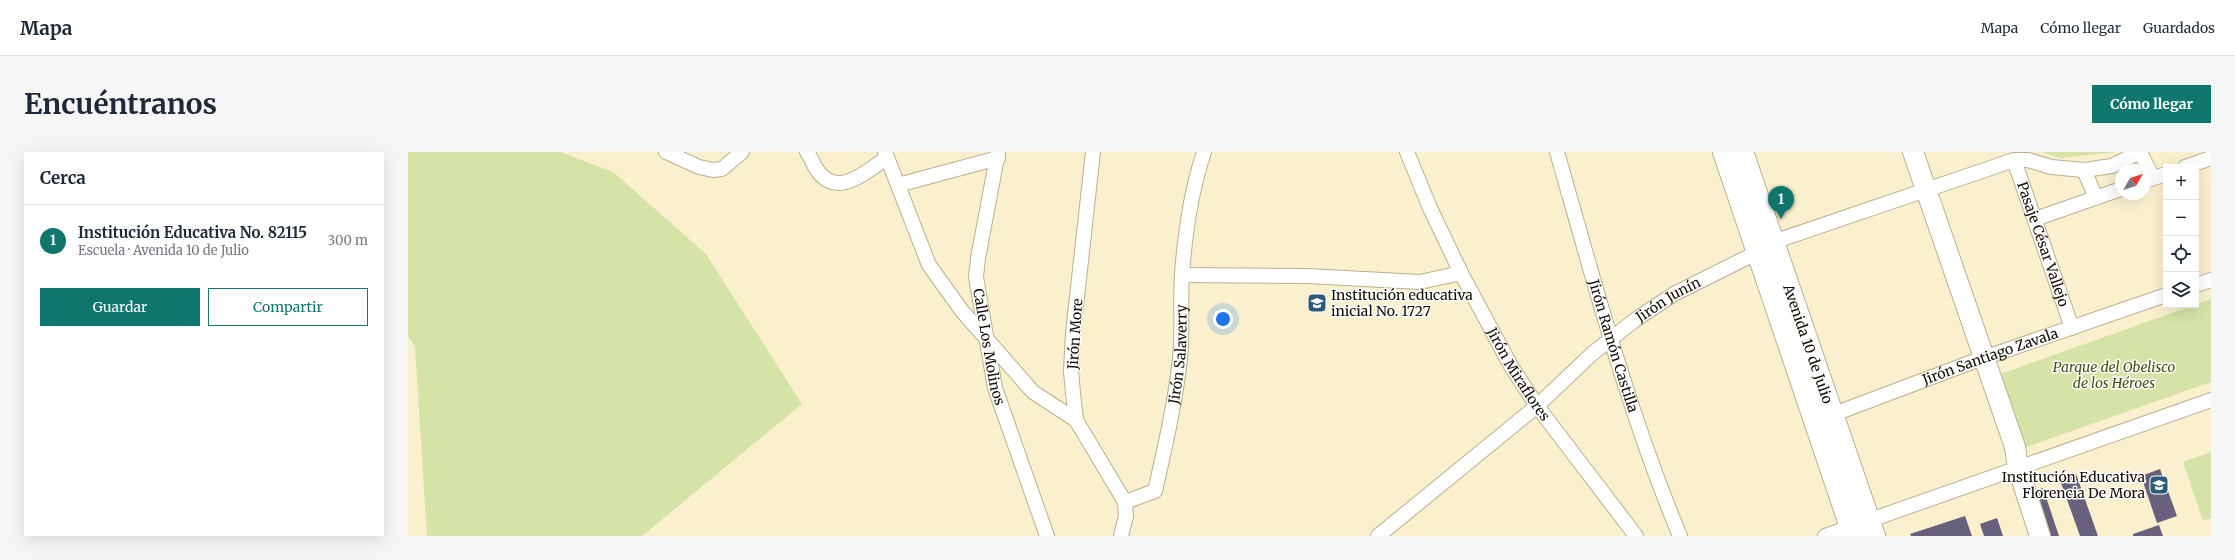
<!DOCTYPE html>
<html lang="es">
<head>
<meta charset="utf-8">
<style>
	body { margin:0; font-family:Merriweather,serif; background:#f6f6f7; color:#1f2937 }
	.controls { position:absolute; right:12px; top:12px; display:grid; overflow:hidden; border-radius:0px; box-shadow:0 4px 16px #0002 }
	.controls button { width:36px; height:36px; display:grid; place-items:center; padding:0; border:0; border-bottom:1px solid #e0e1e3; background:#fff; color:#1f2937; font:20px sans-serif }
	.compass { position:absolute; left:1707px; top:12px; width:36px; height:36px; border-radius:50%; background:#fff; box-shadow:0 4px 16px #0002; rotate:50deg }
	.you { position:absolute; left:815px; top:167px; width:14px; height:14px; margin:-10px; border:3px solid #fff; border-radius:50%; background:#1a73e8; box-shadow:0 0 0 6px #1a73e833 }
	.badge { display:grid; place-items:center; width:26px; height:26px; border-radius:50%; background:#0f766e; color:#fff; font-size:13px; font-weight:700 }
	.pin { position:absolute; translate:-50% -33px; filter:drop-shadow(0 1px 2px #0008) }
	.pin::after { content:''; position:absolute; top:21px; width:14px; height:12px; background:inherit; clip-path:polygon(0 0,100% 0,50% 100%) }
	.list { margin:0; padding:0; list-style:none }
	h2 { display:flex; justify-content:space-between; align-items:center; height:52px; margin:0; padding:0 16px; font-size:17px }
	h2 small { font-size:13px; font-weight:400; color:#747a83 }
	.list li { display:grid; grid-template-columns:26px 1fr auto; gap:12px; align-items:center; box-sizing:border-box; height:72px; padding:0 16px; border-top:1px solid #e0e1e3 }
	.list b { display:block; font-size:15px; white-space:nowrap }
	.list p { margin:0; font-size:13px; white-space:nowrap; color:#747a83 }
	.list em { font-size:13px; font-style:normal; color:#747a83 }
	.actions { display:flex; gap:8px; padding:12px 16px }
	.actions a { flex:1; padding:9px 0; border:1px solid #0f766e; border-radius:0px; text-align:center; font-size:14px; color:#0f766e }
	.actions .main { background:#0f766e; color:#fff }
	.icon { flex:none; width:22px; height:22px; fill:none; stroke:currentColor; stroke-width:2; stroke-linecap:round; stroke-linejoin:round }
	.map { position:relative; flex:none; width:1803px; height:384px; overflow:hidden; border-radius:0px }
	header { display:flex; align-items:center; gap:24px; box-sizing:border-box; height:56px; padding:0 20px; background:#fff; border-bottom:1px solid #e0e1e3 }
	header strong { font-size:19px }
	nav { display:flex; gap:22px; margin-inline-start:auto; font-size:14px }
	.intro { display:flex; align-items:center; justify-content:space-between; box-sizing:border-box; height:96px; padding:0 24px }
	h1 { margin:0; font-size:28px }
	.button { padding:10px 18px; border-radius:0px; background:#0f766e; color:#fff; font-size:14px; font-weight:700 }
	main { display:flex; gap:24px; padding:0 24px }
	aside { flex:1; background:#fff; border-radius:0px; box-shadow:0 4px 16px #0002 }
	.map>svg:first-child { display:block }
	.green { fill:#d6e3a6 }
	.building { fill:#67617e }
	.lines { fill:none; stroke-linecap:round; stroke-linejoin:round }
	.street-casing { stroke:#bab090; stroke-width:16 }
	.secondary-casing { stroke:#bab090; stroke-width:22 }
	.highway-casing { stroke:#bab090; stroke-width:24 }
	.street { stroke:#fff; stroke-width:14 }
	.secondary { stroke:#fff; stroke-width:20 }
	.highway { stroke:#fff; stroke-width:22 }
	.labels { text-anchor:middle; stroke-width:3; stroke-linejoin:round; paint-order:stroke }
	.street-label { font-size:14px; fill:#110d03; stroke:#fff }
	.poi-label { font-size:14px; fill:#110d03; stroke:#fff; text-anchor:start }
	.park-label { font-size:14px; font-style:italic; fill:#464f10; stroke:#fff }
</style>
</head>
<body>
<header>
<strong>Mapa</strong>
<nav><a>Mapa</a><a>Cómo llegar</a><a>Guardados</a></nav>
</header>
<div class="intro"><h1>Encuéntranos</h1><a class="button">Cómo llegar</a></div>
<main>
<aside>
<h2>Cerca<small></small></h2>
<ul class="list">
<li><span class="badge">1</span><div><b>Institución Educativa No. 82115</b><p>Escuela · Avenida 10 de Julio</p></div><em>300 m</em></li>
</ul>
<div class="actions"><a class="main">Guardar</a><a>Compartir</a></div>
</aside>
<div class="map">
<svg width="1803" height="384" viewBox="0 0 1803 384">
	<rect width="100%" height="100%" fill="#faf0ce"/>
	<path class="green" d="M 0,0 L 152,0 L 205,20 L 298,102 L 394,252 L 234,384 L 19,384 L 7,195 L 0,184 Z
		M 1634,0 L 1709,0 L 1652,6 Z
		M 1803,147 L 1803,230 L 1613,297 L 1587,224 Z
		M 1803,300 L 1803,366 L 1795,369 L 1775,310 Z"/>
	<path class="building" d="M 1752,317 L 1769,364 L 1749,371 L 1733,324 Z
		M 1668,322 L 1690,384 L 1672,384 L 1652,328 Z
		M 1635,336 L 1651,384 L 1643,384 L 1629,338 Z
		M 1557,364 L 1564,384 L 1503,384 L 1502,382 Z
		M 1589,366 L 1595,384 L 1576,384 L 1572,372 Z
		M 1751,373 L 1755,384 L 1725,384 L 1725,382 Z"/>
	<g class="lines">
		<g class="street-casing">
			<g id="street">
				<path d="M 258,0 L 291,15 L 305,18 L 314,17 L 334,0"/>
				<path d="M 399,0 C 404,7 406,15 412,22 C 433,45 459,18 479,6"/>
				<path d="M 477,0 L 521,113 L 554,159 L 625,240 L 668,268"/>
				<path id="s1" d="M 590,0 L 570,106 L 568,125 L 587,236 L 639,384"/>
				<path d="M 685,0 L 665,181 L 663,219 L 665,241 L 668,268 L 717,350 L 718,364 L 713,384"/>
				<path id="s2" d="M 999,0 L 1022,56 L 1053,121 L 1103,214 L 1129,254 L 1228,384"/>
				<path id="s3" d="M 1149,0 C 1186,129 1220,260 1272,384"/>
				<path d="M 1732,0 L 1745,26"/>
				<path id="s4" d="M 1606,8 L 1664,176"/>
				<path d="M 1777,15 L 1803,6"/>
				<path d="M 1676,18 L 1688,46"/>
				<path d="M 1737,29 L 1758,22"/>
				<path d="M 490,33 L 590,6"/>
				<path d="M 1627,67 L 1713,37"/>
				<path d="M 774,123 L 899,124 L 1012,130 L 1053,121"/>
				<path d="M 1788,133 L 1803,128"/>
				<path id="s5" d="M 1418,265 L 1564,210 L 1758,143"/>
				<path id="s6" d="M 717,350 L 747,339 C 757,295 767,252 772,207 C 775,179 772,151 774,122 C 777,81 783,39 796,0"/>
				<path id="s7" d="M 970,384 L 1129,254 L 1185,201 L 1227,168 L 1266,142 L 1350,100 L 1365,90 L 1606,8 L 1620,8 L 1643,15 L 1676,18 L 1704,14 L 1732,0"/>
				<path d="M 1417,384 L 1803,248"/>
			</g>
		</g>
		<g class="secondary-casing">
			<path id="secondary" d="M 1505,0 L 1607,295 L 1610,316 L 1632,384"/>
		</g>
		<g class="highway-casing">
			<g id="highway">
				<path d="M 1316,0 L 1446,384"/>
				<path id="s8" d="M 1334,0 L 1466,384"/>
			</g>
		</g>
		<use href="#street" class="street"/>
		<use href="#secondary" class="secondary"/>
		<use href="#highway" class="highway"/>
	</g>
	<defs>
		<g id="school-square" transform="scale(1)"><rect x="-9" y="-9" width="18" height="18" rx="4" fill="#2c5b7a" stroke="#fff"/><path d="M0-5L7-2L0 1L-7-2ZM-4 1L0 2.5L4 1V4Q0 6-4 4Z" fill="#fff"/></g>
	</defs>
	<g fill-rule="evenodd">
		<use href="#school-square" x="909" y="151"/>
		<use href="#school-square" x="1751" y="333"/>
	</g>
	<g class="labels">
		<g class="street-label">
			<text dy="5" stroke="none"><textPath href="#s4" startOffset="89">Pasaje César Vallejo</textPath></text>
			<text dy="5" stroke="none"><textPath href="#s7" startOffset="375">Jirón Junín</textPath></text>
			<text transform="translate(667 182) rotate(-86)" y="5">Jirón More</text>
			<text dy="5" stroke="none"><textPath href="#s8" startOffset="203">Avenida 10 de Julio</textPath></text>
			<text dy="5" stroke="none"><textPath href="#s3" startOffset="202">Jirón Ramón Castilla</textPath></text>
			<text dy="5" stroke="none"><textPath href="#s1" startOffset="198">Calle Los Molinos</textPath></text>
			<text dy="5" stroke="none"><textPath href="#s6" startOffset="171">Jirón Salaverry</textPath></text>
			<text dy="5" stroke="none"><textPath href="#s5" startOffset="175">Jirón Santiago Zavala</textPath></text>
			<text dy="5" stroke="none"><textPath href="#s2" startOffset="249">Jirón Miraflores</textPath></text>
		</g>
		<g class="poi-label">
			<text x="923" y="148">Institución educativa<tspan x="923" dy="16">inicial No. 1727</tspan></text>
			<text x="1737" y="330" text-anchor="end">Institución Educativa<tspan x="1737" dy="16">Florencia De Mora</tspan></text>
		</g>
		<g class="park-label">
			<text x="1706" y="220">Parque del Obelisco<tspan x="1706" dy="16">de los Héroes</tspan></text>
		</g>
	</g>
</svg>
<div class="controls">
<button>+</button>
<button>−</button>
<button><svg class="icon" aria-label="locate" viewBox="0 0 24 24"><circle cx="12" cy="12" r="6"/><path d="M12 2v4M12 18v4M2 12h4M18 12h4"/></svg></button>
<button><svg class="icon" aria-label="layers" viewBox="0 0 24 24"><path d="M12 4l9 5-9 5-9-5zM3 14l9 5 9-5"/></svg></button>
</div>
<svg class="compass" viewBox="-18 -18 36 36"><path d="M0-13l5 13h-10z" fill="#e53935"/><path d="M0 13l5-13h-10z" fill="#747a83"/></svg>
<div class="you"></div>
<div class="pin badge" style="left:1373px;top:67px">1</div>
</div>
</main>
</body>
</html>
